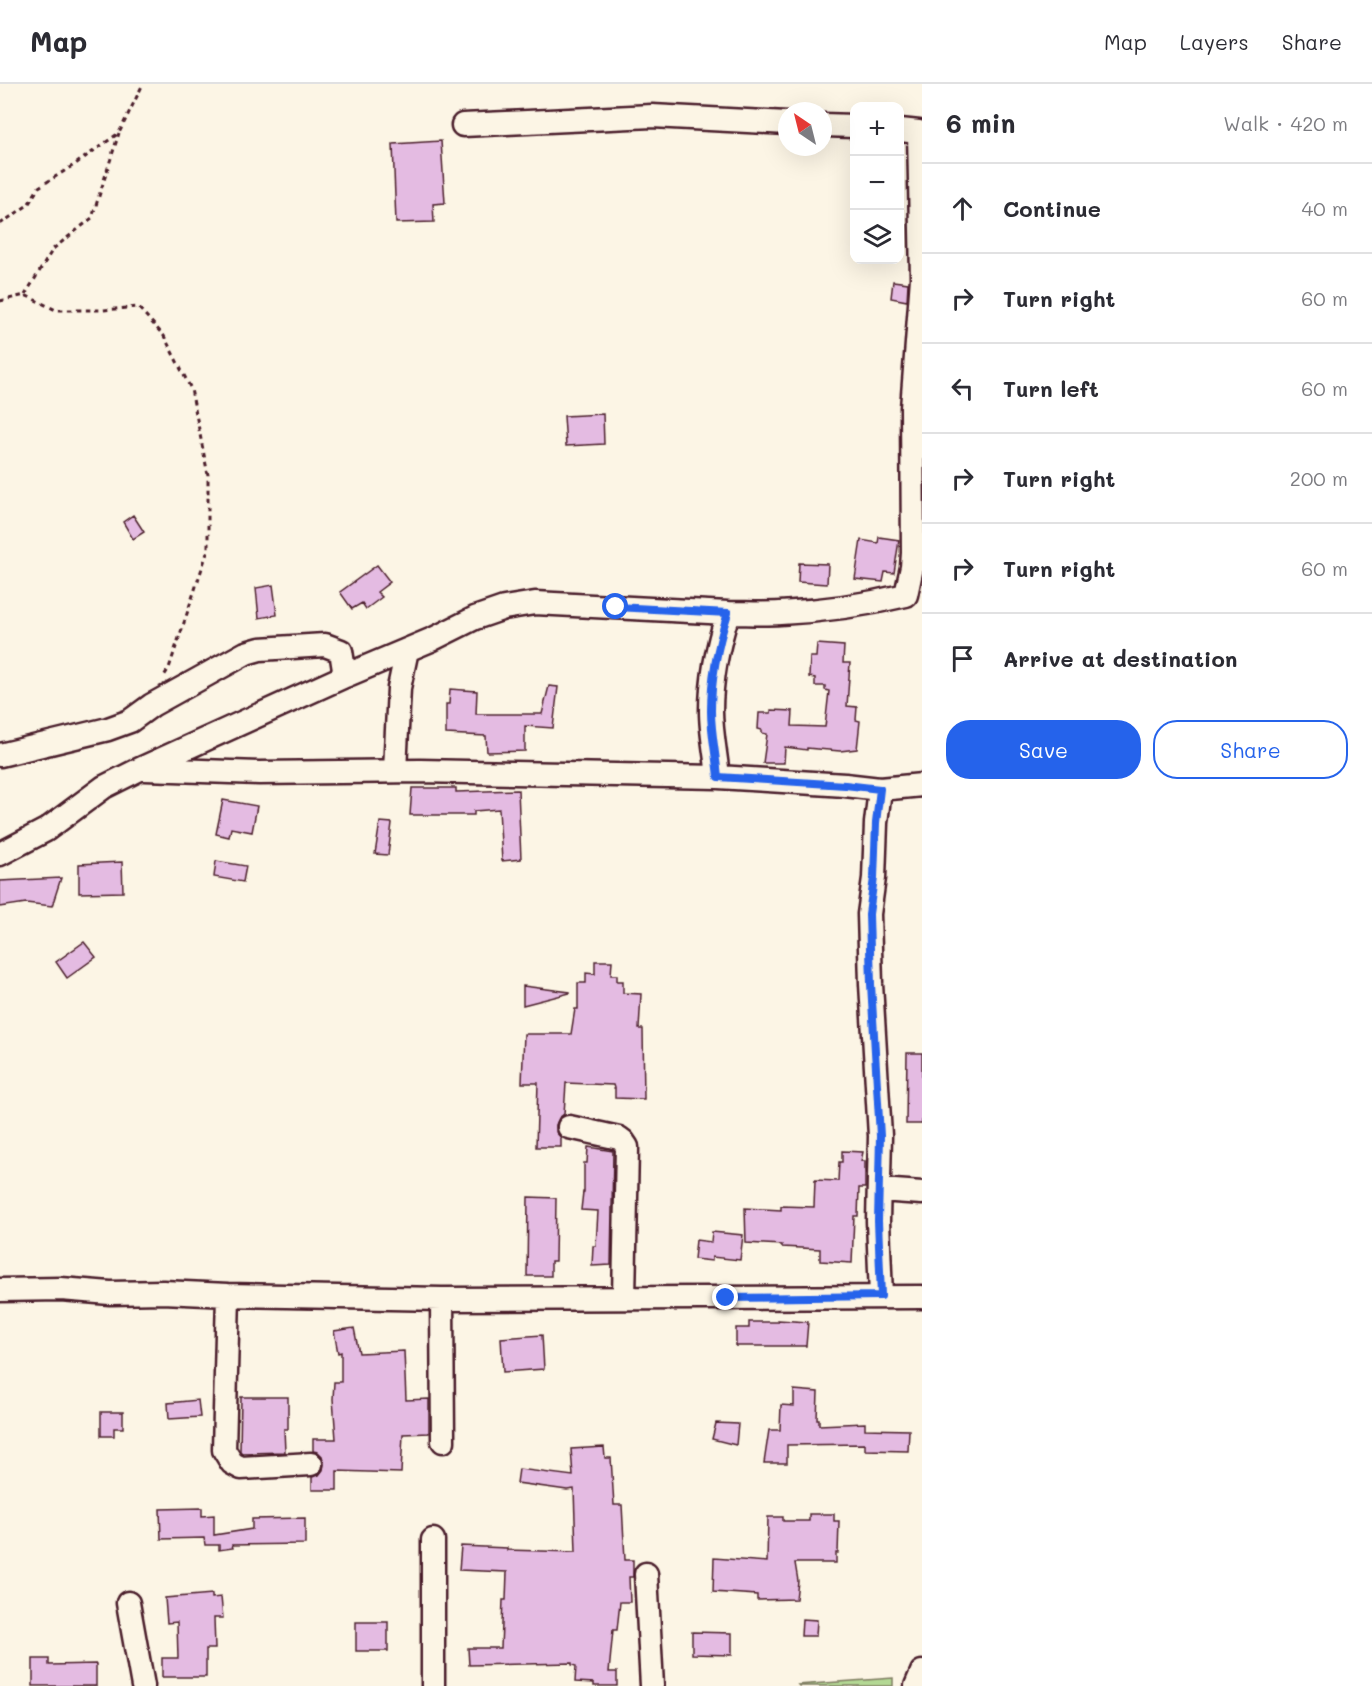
<!DOCTYPE html>
<html lang="en">
<head>
<meta charset="utf-8">
<style>
	body { margin:0; font-family:Mali,sans-serif; background:#f7f7f7; color:#2b2b33 }
	.controls { position:absolute; right:18px; top:18px; display:grid; overflow:hidden; border-radius:12px; box-shadow:0 6px 24px #0002 }
	.controls button { width:54px; height:54px; display:grid; place-items:center; padding:0; border:0; border-bottom:2px solid #e1e1e2; background:#fff; color:#2b2b33; font:30px sans-serif }
	.compass { position:absolute; left:778px; top:18px; width:54px; height:54px; border-radius:50%; background:#fff; box-shadow:0 6px 24px #0002; rotate:325deg }
	.stop { position:absolute; width:18px; height:18px; margin:-14px; border:4px solid #2563eb; border-radius:50%; background:#fff }
	.stop.end { background:#2563eb; border-color:#fff; box-shadow:0 2px 6px #0008 }
	.list { margin:0; padding:0; list-style:none }
	h2 { display:flex; justify-content:space-between; align-items:center; height:78px; margin:0; padding:0 24px; font-size:26px }
	h2 small { font-size:20px; font-weight:400; color:#7c7c81 }
	.list li { display:grid; grid-template-columns:39px 1fr auto; gap:18px; align-items:center; box-sizing:border-box; height:90px; padding:0 24px; border-top:2px solid #e1e1e2 }
	.list b { display:block; font-size:22px; white-space:nowrap }
	.list em { font-size:20px; font-style:normal; color:#7c7c81 }
	.actions { display:flex; gap:12px; padding:18px 24px }
	.actions a { flex:1; padding:14px 0; border:2px solid #2563eb; border-radius:24px; text-align:center; font-size:21px; color:#2563eb }
	.actions .main { background:#2563eb; color:#fff }
	.icon { flex:none; width:33px; height:33px; fill:none; stroke:currentColor; stroke-width:2; stroke-linecap:round; stroke-linejoin:round }
	.map { position:relative; flex:none; width:922px; height:1602px; overflow:hidden }
	header { display:flex; align-items:center; gap:36px; box-sizing:border-box; height:84px; padding:0 30px; background:#fff; border-bottom:2px solid #e1e1e2 }
	header strong { font-size:28px }
	nav { display:flex; gap:33px; margin-inline-start:auto; font-size:21px }
	main { display:flex }
	aside { flex:1; background:#fff }
	.map>svg:first-child { display:block }
	.green { fill:#b3d894; stroke:#7e7c60; stroke-width:1.5 }
	.building { fill:#e4bbe2; stroke:#4a1f2b; stroke-width:1.5 }
	.lines { fill:none; stroke-linecap:round; stroke-linejoin:round }
	.minor-casing { stroke:#4a1f2b; stroke-width:27 }
	.path { stroke:#4a1f2b; stroke-width:3; stroke-dasharray:4.5 4.5; stroke-linecap:butt }
	.minor { stroke:#fcf5e5; stroke-width:22 }
	.route { stroke:#2563eb; stroke-width:8 }
</style>
</head>
<body>
<header>
<strong>Map</strong>
<nav><a>Map</a><a>Layers</a><a>Share</a></nav>
</header>
<main>
<div class="map">
<svg width="922" height="1602" viewBox="0 0 922 1602">
	<rect width="100%" height="100%" fill="#fcf5e5"/>
	<filter id="ink" filterUnits="userSpaceOnUse"><feTurbulence type="fractalNoise" baseFrequency=".0167" numOctaves="2"/><feDisplacementMap in="SourceGraphic" scale="12" xChannelSelector="R" yChannelSelector="G"/><feConvolveMatrix kernelMatrix="1 2 1 2 8 2 1 2 1" color-interpolation-filters="sRGB"/></filter>
	<g filter="url(#ink)">
		<path class="green" d="M 893,1594 L 893,1602 L 799,1602 L 798,1601 Z"/>
		<path class="building" d="M 441,57 L 445,119 L 433,120 L 434,138 L 396,139 L 393,60 Z
			M 893,197 L 908,199 L 907,217 L 891,214 Z
			M 603,330 L 604,360 L 566,362 L 564,332 Z
			M 133,431 L 144,448 L 133,455 L 123,438 Z
			M 879,453 L 899,456 L 894,489 L 885,488 L 883,498 L 855,495 L 861,456 L 878,459 Z
			M 799,479 L 828,480 L 827,500 L 798,498 Z
			M 377,481 L 390,498 L 377,508 L 382,513 L 366,525 L 362,519 L 352,525 L 340,508 Z
			M 273,501 L 277,531 L 259,534 L 256,504 Z
			M 817,560 L 844,562 L 843,579 L 850,579 L 847,622 L 857,623 L 856,636 L 860,637 L 857,665 L 840,667 L 807,664 L 807,666 L 785,663 L 784,679 L 763,679 L 767,650 L 762,649 L 762,646 L 758,645 L 759,629 L 771,629 L 771,626 L 793,627 L 792,642 L 825,643 L 829,607 L 825,606 L 825,602 L 815,602 L 815,594 L 809,593 L 810,573 L 816,573 Z
			M 549,602 L 558,603 L 553,644 L 525,642 L 525,667 L 487,668 L 486,652 L 446,650 L 446,620 L 449,620 L 450,605 L 477,607 L 476,630 L 542,630 Z
			M 412,704 L 456,704 L 456,708 L 518,706 L 521,775 L 502,777 L 499,725 L 474,727 L 474,731 L 410,731 Z
			M 223,716 L 257,722 L 252,748 L 231,744 L 229,753 L 216,750 Z
			M 380,738 L 392,739 L 388,771 L 375,770 Z
			M 216,777 L 246,782 L 243,798 L 214,793 Z
			M 122,778 L 123,808 L 79,809 L 79,780 Z
			M 61,794 L 52,822 L 26,819 L 0,823 L 0,797 Z
			M 84,858 L 96,873 L 67,894 L 56,878 Z
			M 595,877 L 612,877 L 611,891 L 617,891 L 617,897 L 623,897 L 623,909 L 641,910 L 639,945 L 643,945 L 644,1015 L 615,1014 L 615,1004 L 614,1004 L 613,1001 L 566,999 L 564,1030 L 559,1034 L 556,1041 L 556,1048 L 561,1054 L 561,1063 L 536,1063 L 538,999 L 522,999 L 524,950 L 571,950 L 575,925 L 578,925 L 578,899 L 586,899 L 586,889 L 595,890 Z
			M 523,902 L 570,908 L 570,909 L 523,921 Z
			M 907,969 L 922,969 L 922,1040 L 906,1040 Z
			M 588,1063 L 613,1067 L 611,1181 L 592,1182 L 593,1162 L 596,1162 L 598,1127 L 581,1126 L 583,1108 L 584,1108 L 584,1079 L 587,1079 Z
			M 842,1067 L 863,1068 L 861,1077 L 865,1077 L 865,1104 L 859,1104 L 858,1132 L 854,1132 L 852,1179 L 820,1177 L 820,1165 L 782,1163 L 782,1161 L 746,1159 L 745,1124 L 781,1126 L 781,1122 L 814,1123 L 815,1096 L 838,1097 L 839,1078 L 842,1078 Z
			M 528,1113 L 556,1114 L 555,1177 L 551,1177 L 551,1192 L 527,1192 Z
			M 712,1148 L 743,1151 L 740,1176 L 712,1173 L 712,1177 L 694,1175 L 696,1156 L 711,1158 Z
			M 778,1236 L 808,1238 L 806,1262 L 736,1262 L 736,1244 L 749,1244 L 749,1238 L 778,1238 Z
			M 354,1244 L 359,1269 L 404,1267 L 406,1316 L 429,1315 L 429,1349 L 403,1350 L 401,1389 L 337,1387 L 337,1406 L 312,1406 L 312,1393 L 319,1391 L 323,1386 L 324,1380 L 322,1372 L 318,1368 L 313,1367 L 313,1355 L 336,1355 L 333,1315 L 334,1298 L 341,1298 L 341,1268 L 338,1269 L 334,1247 Z
			M 542,1251 L 544,1285 L 503,1288 L 501,1254 Z
			M 794,1306 L 818,1308 L 817,1335 L 819,1335 L 819,1341 L 865,1339 L 865,1345 L 909,1346 L 908,1367 L 865,1366 L 865,1360 L 787,1361 L 787,1379 L 764,1379 L 769,1346 L 780,1346 L 781,1321 L 794,1322 Z
			M 241,1313 L 288,1313 L 288,1345 L 284,1345 L 285,1368 L 242,1369 L 240,1367 Z
			M 198,1316 L 200,1333 L 169,1335 L 168,1319 Z
			M 101,1328 L 123,1328 L 123,1344 L 114,1344 L 114,1352 L 101,1352 Z
			M 716,1339 L 738,1340 L 736,1361 L 712,1355 Z
			M 604,1363 L 605,1374 L 611,1374 L 614,1421 L 622,1421 L 625,1476 L 633,1476 L 633,1493 L 629,1493 L 630,1518 L 620,1518 L 617,1546 L 613,1546 L 609,1588 L 617,1588 L 617,1602 L 594,1602 L 594,1599 L 575,1598 L 576,1582 L 572,1581 L 572,1579 L 469,1581 L 468,1564 L 501,1564 L 503,1516 L 506,1516 L 507,1488 L 459,1486 L 461,1462 L 507,1464 L 507,1466 L 576,1468 L 574,1405 L 567,1406 L 517,1399 L 519,1385 L 573,1392 L 571,1365 Z
			M 202,1424 L 202,1432 L 214,1431 L 214,1451 L 252,1445 L 252,1435 L 305,1434 L 305,1460 L 232,1461 L 233,1464 L 219,1466 L 219,1461 L 205,1461 L 204,1454 L 161,1455 L 160,1425 Z
			M 809,1430 L 834,1430 L 834,1437 L 839,1437 L 838,1469 L 836,1469 L 836,1479 L 795,1479 L 798,1497 L 796,1515 L 757,1516 L 757,1511 L 713,1508 L 714,1474 L 767,1478 L 768,1433 L 783,1433 L 783,1437 L 809,1437 Z
			M 212,1510 L 212,1514 L 221,1513 L 223,1534 L 214,1534 L 215,1565 L 206,1565 L 206,1593 L 162,1593 L 162,1574 L 178,1574 L 177,1538 L 167,1539 L 165,1514 Z
			M 802,1535 L 817,1536 L 816,1552 L 801,1552 Z
			M 356,1538 L 388,1538 L 388,1567 L 356,1567 Z
			M 692,1548 L 732,1549 L 732,1571 L 692,1570 Z
			M 33,1575 L 49,1575 L 49,1581 L 96,1580 L 96,1602 L 33,1602 Z"/>
		<g class="lines">
			<g class="minor-casing">
				<path id="minor" d="M 463,41 L 652,32 L 787,39
					M 823,41 L 854,42
					M 0,671 L 108,645 L 130,637 L 152,621 L 246,569 L 260,565 L 325,561 L 341,567 L 345,592
					M 145,685 L 259,689 L 420,687 L 718,693
					M 395,687 L 399,604 L 407,566
					M 880,705 L 845,701 L 718,693 C 716,671 711,649 711,627 C 711,594 718,560 728,529 C 746,529 763,530 780,529 C 822,527 865,521 906,511 L 912,483 L 913,469 L 912,324 L 922,194 L 919,48 L 900,46
					M 0,770 L 46,746 L 104,703 L 140,685 L 345,592 L 433,555 L 475,534 L 504,524 L 535,519 L 728,529
					M 569,1043 L 619,1054 L 623,1057 L 627,1063 L 624,1214
					M 879,1107 L 894,1107 L 922,1109
					M 0,1206 L 61,1205 L 110,1209 L 163,1208 L 228,1211 L 442,1215 L 922,1213
					M 228,1211 L 224,1366 L 232,1379 L 241,1384 L 311,1380
					M 881,1212 L 878,1137 L 880,1052 L 871,900 L 869,830 L 874,794 L 876,739 L 880,705 L 922,701
					M 442,1215 L 443,1357
					M 433,1456 L 433,1602
					M 646,1490 L 652,1602
					M 128,1519 L 143,1602
					M 916,1602 L 922,1588"/>
			</g>
			<path class="path" d="M 0,140 L 28,121 L 39,103 L 74,81 L 119,49 L 143,0
				M 25,211 L 53,165 L 92,134 L 119,49
				M 0,217 L 25,211 L 56,226 L 103,226 L 138,223 L 164,252 L 191,305 L 208,391 L 208,466 L 169,584 L 164,592"/>
			<use href="#minor" class="minor"/>
		</g>
	</g>
	<g class="lines" filter="url(#ink)">
		<path class="route" d="M 616,523 L 728,529 C 718,560 711,594 711,627 C 711,649 716,671 718,693 L 845,701 L 880,705 L 876,739 L 874,794 L 869,830 L 871,900 L 880,1052 L 878,1137 L 881,1212 L 726,1214"/>
	</g>
</svg>
<div class="controls">
<button>+</button>
<button>−</button>
<button><svg class="icon" aria-label="layers" viewBox="0 0 24 24"><path d="M12 4l9 5-9 5-9-5zM3 14l9 5 9-5"/></svg></button>
</div>
<svg class="compass" viewBox="-18 -18 36 36"><path d="M0-13l5 13h-10z" fill="#e53935"/><path d="M0 13l5-13h-10z" fill="#7c7c81"/></svg>
<div class="stop" style="left:616px;top:523px"></div>
<div class="stop end" style="left:726px;top:1214px"></div>
</div>
<aside>
<h2>6 min<small>Walk · 420 m</small></h2>
<ul class="list">
<li><svg class="icon" aria-label="ahead" viewBox="0 0 24 24"><path d="M12 20V5M6 11l6-6 6 6"/></svg><div><b>Continue</b></div><em>40 m</em></li>
<li><svg class="icon" aria-label="right" viewBox="0 0 24 24"><path d="M7 20v-9h11M14 6l5 5-5 5"/></svg><div><b>Turn right</b></div><em>60 m</em></li>
<li><svg class="icon" aria-label="left" viewBox="0 0 24 24"><path d="M17 20v-9H6M10 6l-5 5 5 5"/></svg><div><b>Turn left</b></div><em>60 m</em></li>
<li><svg class="icon" aria-label="right" viewBox="0 0 24 24"><path d="M7 20v-9h11M14 6l5 5-5 5"/></svg><div><b>Turn right</b></div><em>200 m</em></li>
<li><svg class="icon" aria-label="right" viewBox="0 0 24 24"><path d="M7 20v-9h11M14 6l5 5-5 5"/></svg><div><b>Turn right</b></div><em>60 m</em></li>
<li><svg class="icon" aria-label="arrive" viewBox="0 0 24 24"><path d="M6 21V4h12l-3 4 3 4H6"/></svg><div><b>Arrive at destination</b></div></li>
</ul>
<div class="actions"><a class="main">Save</a><a>Share</a></div>
</aside>
</main>
</body>
</html>
